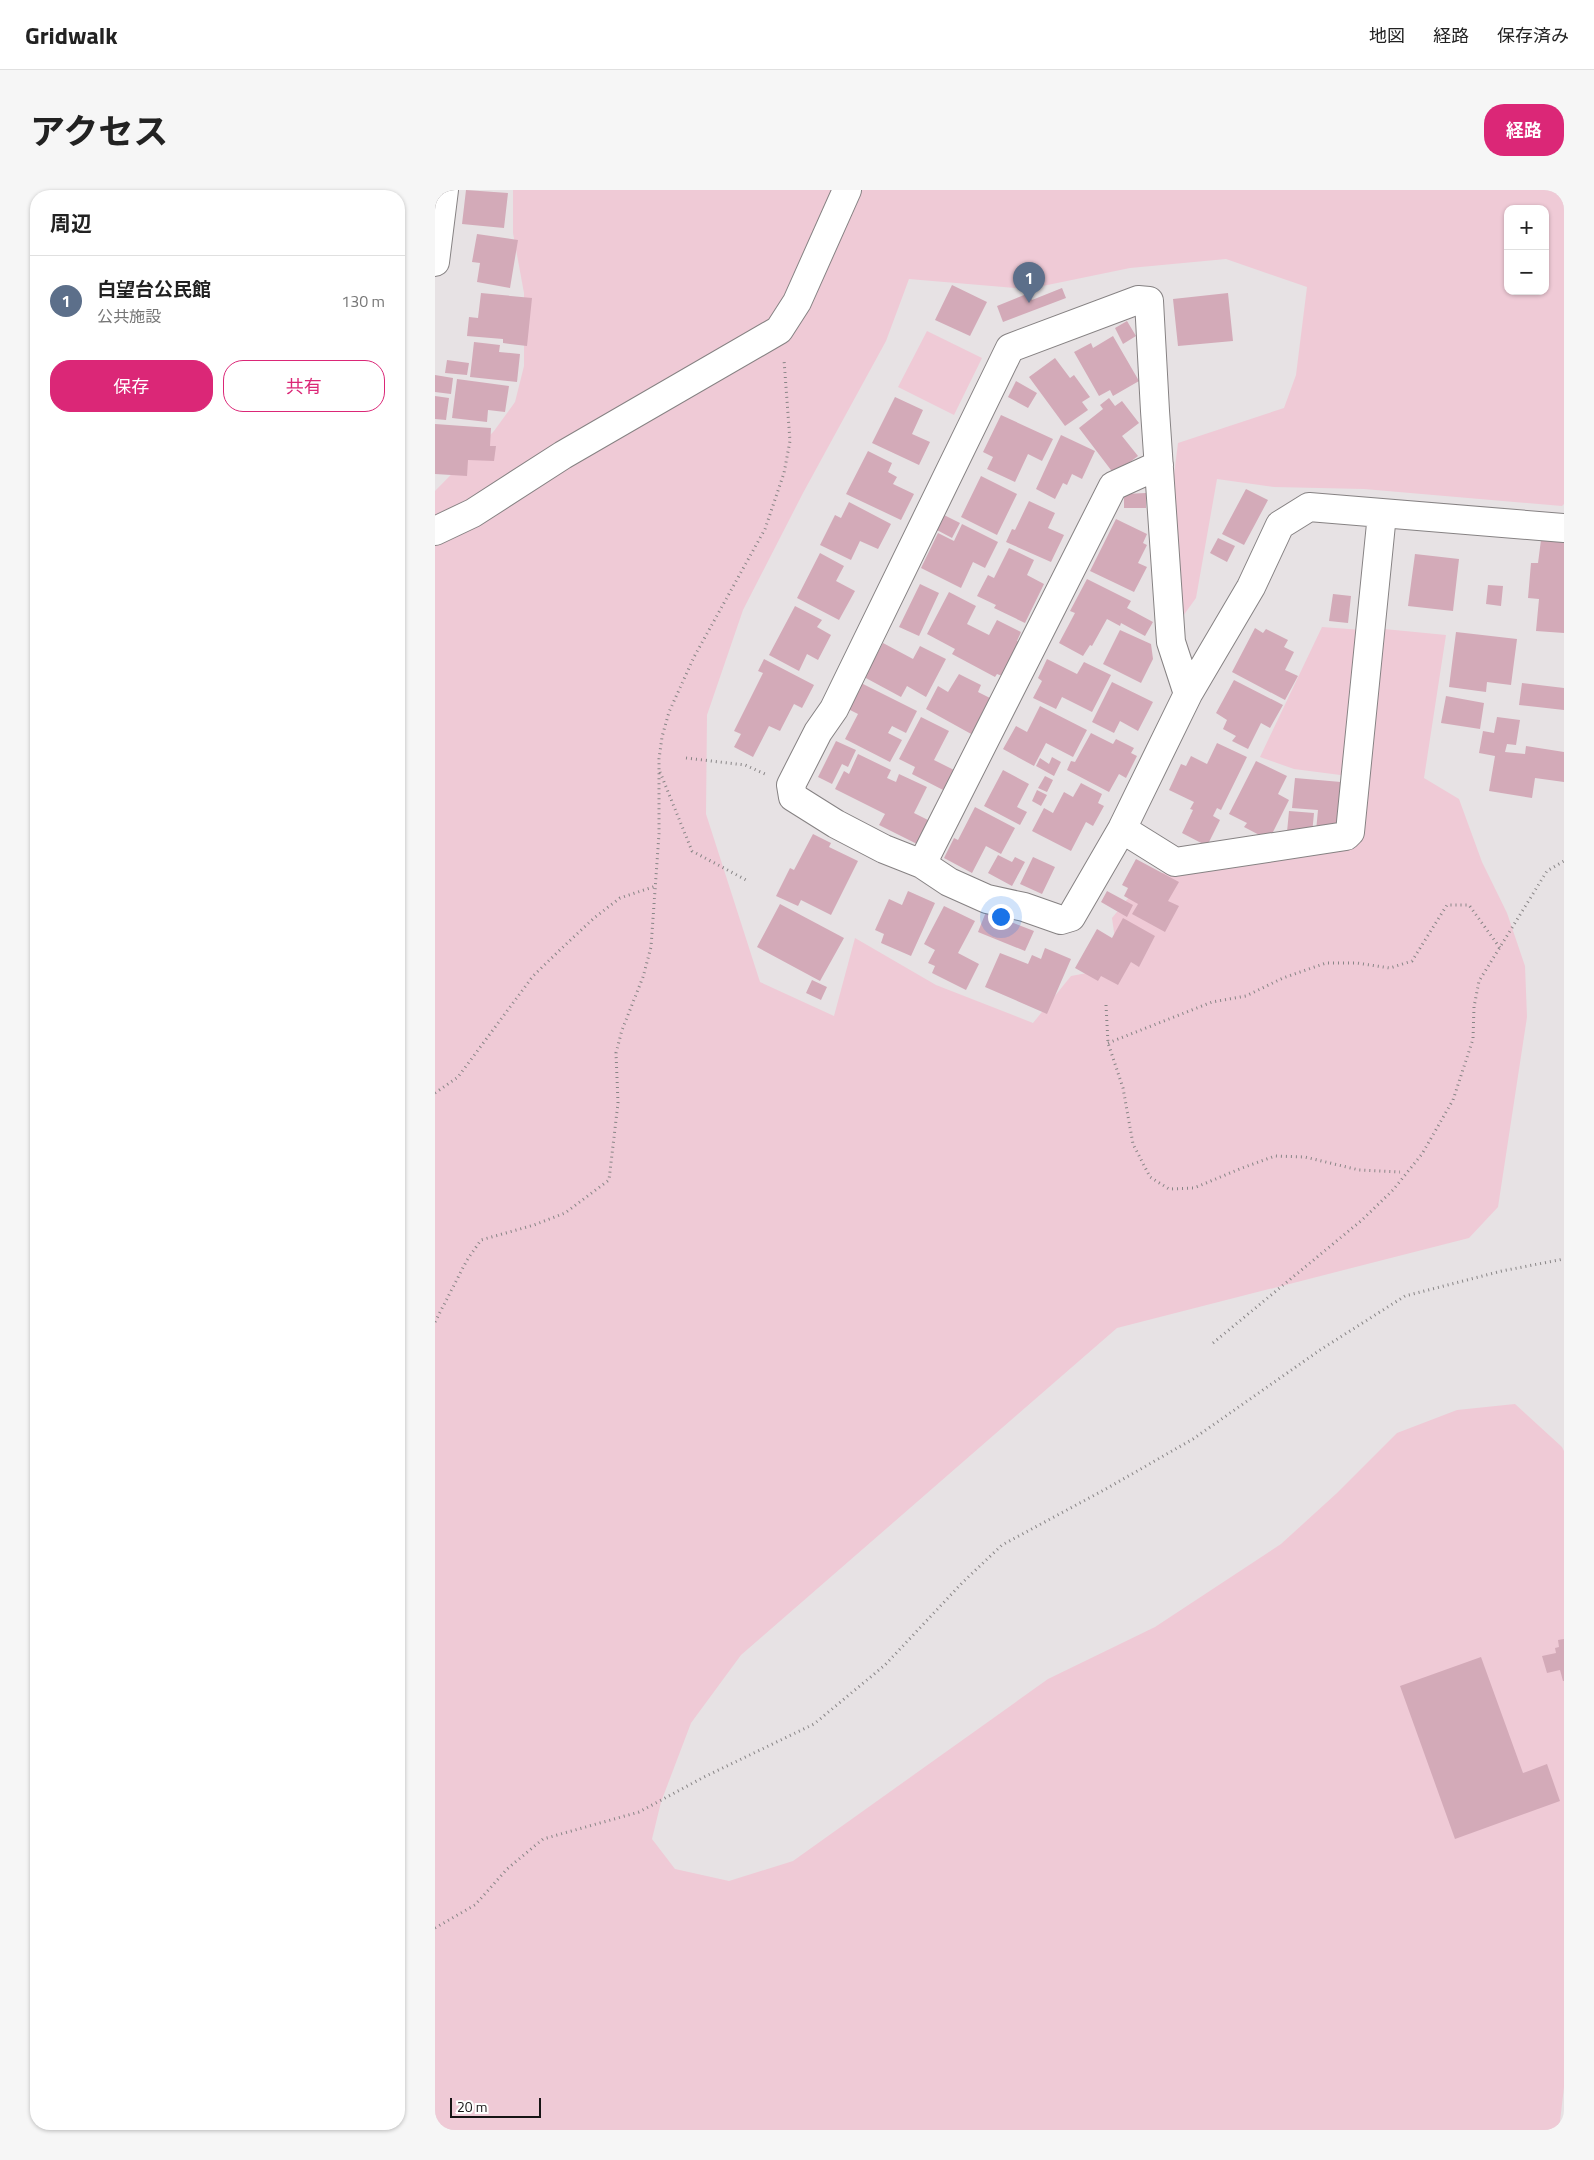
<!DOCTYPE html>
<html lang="ja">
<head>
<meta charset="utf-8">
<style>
	body { margin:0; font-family:"Titillium Web","Noto Sans JP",sans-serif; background:#f6f6f6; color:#222 }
	.controls { position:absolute; right:15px; top:15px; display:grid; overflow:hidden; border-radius:10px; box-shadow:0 1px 4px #0004 }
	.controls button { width:45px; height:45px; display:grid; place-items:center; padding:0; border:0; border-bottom:1px solid #e0e0e0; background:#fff; color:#222; font:25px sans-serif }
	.scale { position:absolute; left:15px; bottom:12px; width:91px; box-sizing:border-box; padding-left:5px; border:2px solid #161415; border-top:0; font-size:14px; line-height:18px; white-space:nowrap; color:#161415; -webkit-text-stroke:4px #fff; paint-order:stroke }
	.you { position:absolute; left:565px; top:726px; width:18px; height:18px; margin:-12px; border:4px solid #fff; border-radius:50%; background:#1a73e8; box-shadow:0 0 0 8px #1a73e833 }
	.badge { display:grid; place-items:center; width:32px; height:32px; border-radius:50%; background:#db2777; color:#fff; font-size:16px; font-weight:700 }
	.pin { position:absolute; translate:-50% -41px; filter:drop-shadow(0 1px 2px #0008) }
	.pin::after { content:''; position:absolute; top:26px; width:18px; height:15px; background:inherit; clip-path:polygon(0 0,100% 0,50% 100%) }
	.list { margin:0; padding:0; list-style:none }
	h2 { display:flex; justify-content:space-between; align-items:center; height:65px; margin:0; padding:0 20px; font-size:21px }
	h2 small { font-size:16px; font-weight:400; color:#767676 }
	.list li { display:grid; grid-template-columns:32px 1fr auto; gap:15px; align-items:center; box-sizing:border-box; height:90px; padding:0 20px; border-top:1px solid #e0e0e0 }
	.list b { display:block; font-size:19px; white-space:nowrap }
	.list p { margin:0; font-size:16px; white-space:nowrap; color:#767676 }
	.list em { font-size:16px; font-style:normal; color:#767676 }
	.actions { display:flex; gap:10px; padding:15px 20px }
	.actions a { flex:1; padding:11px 0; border:1px solid #db2777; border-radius:20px; text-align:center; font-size:18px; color:#db2777 }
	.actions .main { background:#db2777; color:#fff }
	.map { position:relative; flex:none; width:1129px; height:1940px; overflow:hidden; border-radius:20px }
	header { display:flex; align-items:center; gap:30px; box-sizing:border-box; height:70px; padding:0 25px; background:#fff; border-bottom:1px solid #e0e0e0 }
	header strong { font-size:24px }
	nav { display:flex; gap:28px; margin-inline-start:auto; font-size:18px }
	.intro { display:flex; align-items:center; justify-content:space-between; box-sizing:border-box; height:120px; padding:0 30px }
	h1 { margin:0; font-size:35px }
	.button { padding:12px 22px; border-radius:20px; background:#db2777; color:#fff; font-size:18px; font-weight:700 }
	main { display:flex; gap:30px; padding:0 30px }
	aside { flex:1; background:#fff; border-radius:20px; box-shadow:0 1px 4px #0004 }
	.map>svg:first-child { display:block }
	.green { fill:#efcad6; fill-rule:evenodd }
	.building { fill:#d3aab8 }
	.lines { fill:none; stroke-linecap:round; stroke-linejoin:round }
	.street-casing { stroke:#868283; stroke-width:30 }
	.path { stroke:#888586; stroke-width:3; stroke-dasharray:1 4; stroke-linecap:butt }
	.street { stroke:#fff; stroke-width:28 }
</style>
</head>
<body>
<header>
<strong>Gridwalk</strong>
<nav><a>地図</a><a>経路</a><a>保存済み</a></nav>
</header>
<div class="intro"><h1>アクセス</h1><a class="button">経路</a></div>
<main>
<aside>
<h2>周辺<small></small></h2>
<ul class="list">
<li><span class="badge" style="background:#5c6f8a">1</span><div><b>白望台公民館</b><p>公共施設</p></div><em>130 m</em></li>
</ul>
<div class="actions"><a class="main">保存</a><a>共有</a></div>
</aside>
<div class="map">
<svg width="1129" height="1940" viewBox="0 0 1129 1940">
	<rect width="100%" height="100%" fill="#e7e2e4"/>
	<path class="green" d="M 78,0 L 1129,0 L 1129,314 L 1127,316 L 929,299 L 839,297 L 782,289 L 761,408 L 743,433 L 739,285 L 743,253 L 849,218 L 861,185 L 872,97 L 791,69 L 695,78 L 593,99 L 474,89 L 451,151 L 368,303 L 308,420 L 272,525 L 271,624 L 325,792 L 399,826 L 420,748 L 501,795 L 598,833 L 636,786 L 684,777 L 677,728 L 712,685 L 915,658 L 949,439 L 1011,445 L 989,588 L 1024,609 L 1047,672 L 1072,723 L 1090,776 L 1092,827 L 1063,1017 L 1034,1048 L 682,1138 L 306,1465 L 256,1533 L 226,1612 L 217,1649 L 240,1679 L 294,1691 L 358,1671 L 613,1489 L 720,1437 L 846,1354 L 902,1303 L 962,1243 L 1022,1220 L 1080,1214 L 1127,1257 L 1129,1261 L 1129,1897 L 1124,1940 L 0,1940 L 0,301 L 59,241 L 80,212 L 89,176 L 89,103 L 78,43 ZM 1073,19 L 1110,19 L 1110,101 L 1073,101 Z
		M 492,141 L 547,168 L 519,225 L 463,197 Z
		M 887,437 L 927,440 L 913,586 L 859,579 L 825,567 Z"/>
	<path class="building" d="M 31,0 L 73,3 L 69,38 L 27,34 Z
		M 42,44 L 83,50 L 75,98 L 42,92 L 45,73 L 37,72 Z
		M 517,95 L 552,112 L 535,146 L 500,130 Z
		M 627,98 L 631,108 L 568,132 L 562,116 L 594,103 L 597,110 Z
		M 46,103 L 97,108 L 92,156 L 68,153 L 68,149 L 32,146 L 34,127 L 43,128 Z
		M 793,103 L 798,151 L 743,156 L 738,109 Z
		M 692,131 L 701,146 L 688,154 L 680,138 Z
		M 678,146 L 704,191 L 678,206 L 675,200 L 664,206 L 639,162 L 656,153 L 658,158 Z
		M 39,152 L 65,155 L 64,162 L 85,164 L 82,192 L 35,187 Z
		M 620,168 L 635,188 L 639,185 L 655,207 L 647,212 L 653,220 L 630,236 L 594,187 Z
		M 12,170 L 34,173 L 32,185 L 10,183 Z
		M 0,185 L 18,188 L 16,204 L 0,202 Z
		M 22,189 L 74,196 L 70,222 L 53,220 L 52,232 L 17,228 Z
		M 581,191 L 602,203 L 593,218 L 573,207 Z
		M 0,206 L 14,208 L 11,230 L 0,229 Z
		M 460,207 L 488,220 L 477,244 L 495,252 L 484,275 L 437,253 Z
		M 674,208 L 680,216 L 687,211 L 704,233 L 687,246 L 703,266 L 679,284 L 644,238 L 668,219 L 665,215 Z
		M 566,225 L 618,249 L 607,271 L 593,264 L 580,292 L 552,279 L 558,267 L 548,262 Z
		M 0,234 L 56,238 L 55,256 L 61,256 L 59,271 L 33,270 L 32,286 L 0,284 Z
		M 626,245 L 660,261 L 647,289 L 637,284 L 632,295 L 628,293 L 620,309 L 601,299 Z
		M 433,261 L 457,273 L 453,282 L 462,287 L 458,294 L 479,304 L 466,330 L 411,304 Z
		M 546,286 L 582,304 L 562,345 L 526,327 Z
		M 811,299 L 833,310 L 809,355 L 787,344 Z
		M 711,303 L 711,318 L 689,318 L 689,304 Z
		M 594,311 L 620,323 L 613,338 L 629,345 L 616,372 L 571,352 L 577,339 L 580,340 Z
		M 414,312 L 456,334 L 443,359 L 425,351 L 416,370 L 385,355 L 400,325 L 406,328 Z
		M 507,324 L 525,333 L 517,348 L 500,339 Z
		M 681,329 L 712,344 L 708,353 L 712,355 L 703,373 L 712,377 L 699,402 L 655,381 Z
		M 527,334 L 563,352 L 550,378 L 538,372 L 526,398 L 486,378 L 503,343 L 519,351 Z
		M 783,348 L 800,356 L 792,372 L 775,363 Z
		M 1106,350 L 1129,351 L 1129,443 L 1101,441 L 1104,409 L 1093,408 L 1096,373 L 1103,373 Z
		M 574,358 L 599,370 L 592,385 L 609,394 L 590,433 L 559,418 L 561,415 L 542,406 L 553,385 L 559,388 Z
		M 385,363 L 409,376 L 401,391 L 420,401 L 404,430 L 362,408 Z
		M 980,364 L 1024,369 L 1018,421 L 973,416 Z
		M 652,389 L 696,411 L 692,418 L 718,432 L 710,446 L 686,433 L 685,436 L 672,429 L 657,456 L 655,455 L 648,466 L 624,453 L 640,423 L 635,421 Z
		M 485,394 L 504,403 L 484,446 L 464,437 Z
		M 1053,395 L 1068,396 L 1066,416 L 1051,414 Z
		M 514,402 L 541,416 L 532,434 L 554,445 L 562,430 L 586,442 L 582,451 L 587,454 L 570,487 L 562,484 L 560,487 L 517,464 L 520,459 L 492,444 Z
		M 898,404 L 916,406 L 913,433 L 894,431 Z
		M 360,416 L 387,430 L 382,437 L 396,445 L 383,470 L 372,464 L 364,481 L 334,465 Z
		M 820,438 L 828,443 L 831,439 L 853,450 L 849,457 L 859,462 L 850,480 L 863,486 L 850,510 L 797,482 Z
		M 685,440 L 716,454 L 718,469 L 706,493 L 668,474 Z
		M 1021,442 L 1082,449 L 1076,495 L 1052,492 L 1051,502 L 1014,497 Z
		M 448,453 L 478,469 L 485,456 L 511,469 L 491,507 L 472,496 L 466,507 L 429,487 Z
		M 329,469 L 379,495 L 367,518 L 359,514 L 345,541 L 334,536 L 318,567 L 299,557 L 306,544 L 299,541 L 328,483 L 323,481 Z
		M 612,469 L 642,484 L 649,472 L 676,485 L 657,522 L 627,507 L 621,519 L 598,508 L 607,491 L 603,488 Z
		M 524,484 L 546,495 L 543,502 L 557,509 L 538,545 L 491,519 L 503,496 L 513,502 Z
		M 799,490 L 848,515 L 835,538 L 826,533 L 813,559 L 797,551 L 801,546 L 788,539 L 792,530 L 781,523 Z
		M 677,492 L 718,512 L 703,541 L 685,531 L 679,543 L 657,532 Z
		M 426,493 L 482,521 L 471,543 L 457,536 L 453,543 L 467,550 L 455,572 L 410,549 L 423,524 L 413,519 Z
		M 1087,493 L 1129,498 L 1129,520 L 1084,515 Z
		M 1011,506 L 1049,513 L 1045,539 L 1006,533 Z
		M 605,516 L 652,540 L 638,567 L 611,553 L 599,576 L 568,559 L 581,536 L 592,542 Z
		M 486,527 L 514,541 L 499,570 L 523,582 L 512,602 L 477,584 L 480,577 L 464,569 Z
		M 1062,527 L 1085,530 L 1081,555 L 1072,554 L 1070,562 L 1090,564 L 1091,556 L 1129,562 L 1129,592 L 1100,588 L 1097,608 L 1054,601 L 1060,566 L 1044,563 L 1048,541 L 1059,543 Z
		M 656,543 L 678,554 L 681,549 L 699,558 L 696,563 L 702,566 L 691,588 L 684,584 L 674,602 L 632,580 L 636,571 L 640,572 Z
		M 401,551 L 421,560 L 413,577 L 407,574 L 397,594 L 383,587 Z
		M 782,553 L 812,567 L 786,620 L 782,618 L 778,626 L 785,630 L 772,656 L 747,643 L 758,620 L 755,619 L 759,612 L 734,600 L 746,574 L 751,576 L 756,566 L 772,574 Z
		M 423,564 L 456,580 L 452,588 L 461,592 L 464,584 L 492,597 L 479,623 L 493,630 L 482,654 L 444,635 L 450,624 L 400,599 L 409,581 L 414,584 Z
		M 617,567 L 626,572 L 619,586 L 601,576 L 605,568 L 614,574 Z
		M 821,571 L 852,586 L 843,604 L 854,610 L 834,650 L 809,637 L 812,633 L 794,624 Z
		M 568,580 L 594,594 L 582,617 L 592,622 L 585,635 L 549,616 Z
		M 610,586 L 618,590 L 612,602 L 603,598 Z
		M 860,588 L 906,592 L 901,643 L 881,641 L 883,620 L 857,618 Z
		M 646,593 L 667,604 L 663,613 L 669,616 L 658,636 L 651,632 L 636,661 L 597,641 L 609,618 L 618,623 L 629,602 L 638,607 Z
		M 602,600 L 612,605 L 606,616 L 597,611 Z
		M 540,617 L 580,638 L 566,664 L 551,656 L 537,683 L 509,668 L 519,648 L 523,650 Z
		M 854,621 L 879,623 L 877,644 L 852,642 Z
		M 378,644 L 396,653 L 394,657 L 423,671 L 396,725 L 366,710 L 363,716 L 341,706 L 355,678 L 359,680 Z
		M 563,665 L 577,672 L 580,667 L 590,672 L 577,696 L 553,683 Z
		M 598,667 L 620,677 L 607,704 L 585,694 Z
		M 701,669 L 744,692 L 733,711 L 744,716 L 730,742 L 697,724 L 703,714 L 689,706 L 693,698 L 687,695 Z
		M 473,701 L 500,713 L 476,766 L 446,753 L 449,744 L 440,740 L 454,709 L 467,715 Z
		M 672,701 L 698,715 L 692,727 L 666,712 Z
		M 345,714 L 409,748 L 385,791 L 322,757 Z
		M 509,716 L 540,731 L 523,763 L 544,774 L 531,800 L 497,783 L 500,776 L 493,773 L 500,760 L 489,754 Z
		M 551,722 L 599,741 L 590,761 L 543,742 Z
		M 688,728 L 720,746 L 704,777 L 696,772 L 683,795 L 666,786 L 663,791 L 640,778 L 662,739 L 677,748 Z
		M 610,758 L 636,769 L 612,824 L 550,797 L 565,763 L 593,774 L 597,765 L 606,769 Z
		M 377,790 L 392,797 L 386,810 L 371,803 Z
		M 1129,1449 L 1129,1491 L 1128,1491 L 1125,1480 L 1112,1483 L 1107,1466 L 1121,1463 L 1120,1458 L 1124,1457 L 1123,1450 Z
		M 1046,1467 L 1088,1583 L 1112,1574 L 1125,1611 L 1020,1649 L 965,1496 Z"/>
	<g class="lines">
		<g class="street-casing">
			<path id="street" d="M 0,72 L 9,0
				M 703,110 L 714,111 L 720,221 L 736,452 L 753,504 L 687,639 L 636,727 L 626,730 L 589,717 L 552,709 L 514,692 L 487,674 L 449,659 L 401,634 L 358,607 L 356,595 L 383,542 L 399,519 L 575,158 Z
				M 0,341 L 38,323 L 128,265 L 344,140 L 362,112 L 412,0
				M 753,504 L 816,397 L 845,335 L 874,317 L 1129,338
				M 687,639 L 740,672 L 911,646 L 915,642 L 947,324
				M 487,674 L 678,296 L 724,275"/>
		</g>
		<path class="path" d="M 251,568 L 310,575 L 330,584
			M 225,582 L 257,661 L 313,691
			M 671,815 L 673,853 L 688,898 L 698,954 L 715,987 L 734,999 L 759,998 L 807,978 L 840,966 L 870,967 L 924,980 L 965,982
			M 673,853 L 777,812 L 811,806 L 848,788 L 891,773 L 922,773 L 955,778 L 977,771 L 1012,715 L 1034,715 L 1065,758
			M 0,903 L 23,887 L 98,786 L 127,758 L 159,728 L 185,708 L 221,696
			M 0,1132 L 32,1070 L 46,1050 L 99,1035 L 130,1023 L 174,990 L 183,913 L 181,863 L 187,840 L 208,787 L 216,757 L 224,644 L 224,569 L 227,547 L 234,522 L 259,467 L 330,339 L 349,283 L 355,251 L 349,170
			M 778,1153 L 927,1030 L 958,1000 L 987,964 L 1018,910 L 1038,849 L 1039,817 L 1044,791 L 1112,681 L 1129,671
			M 0,1738 L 40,1715 L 72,1679 L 108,1649 L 204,1622 L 269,1587 L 379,1534 L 450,1475 L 527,1393 L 567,1355 L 669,1300 L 758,1249 L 885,1160 L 970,1106 L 1067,1081 L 1129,1069"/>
		<use href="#street" class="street"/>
	</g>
</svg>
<div class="controls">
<button>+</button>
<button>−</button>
</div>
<div class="scale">20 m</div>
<div class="you"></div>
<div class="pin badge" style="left:594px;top:113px;background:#5c6f8a">1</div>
</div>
</main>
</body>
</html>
